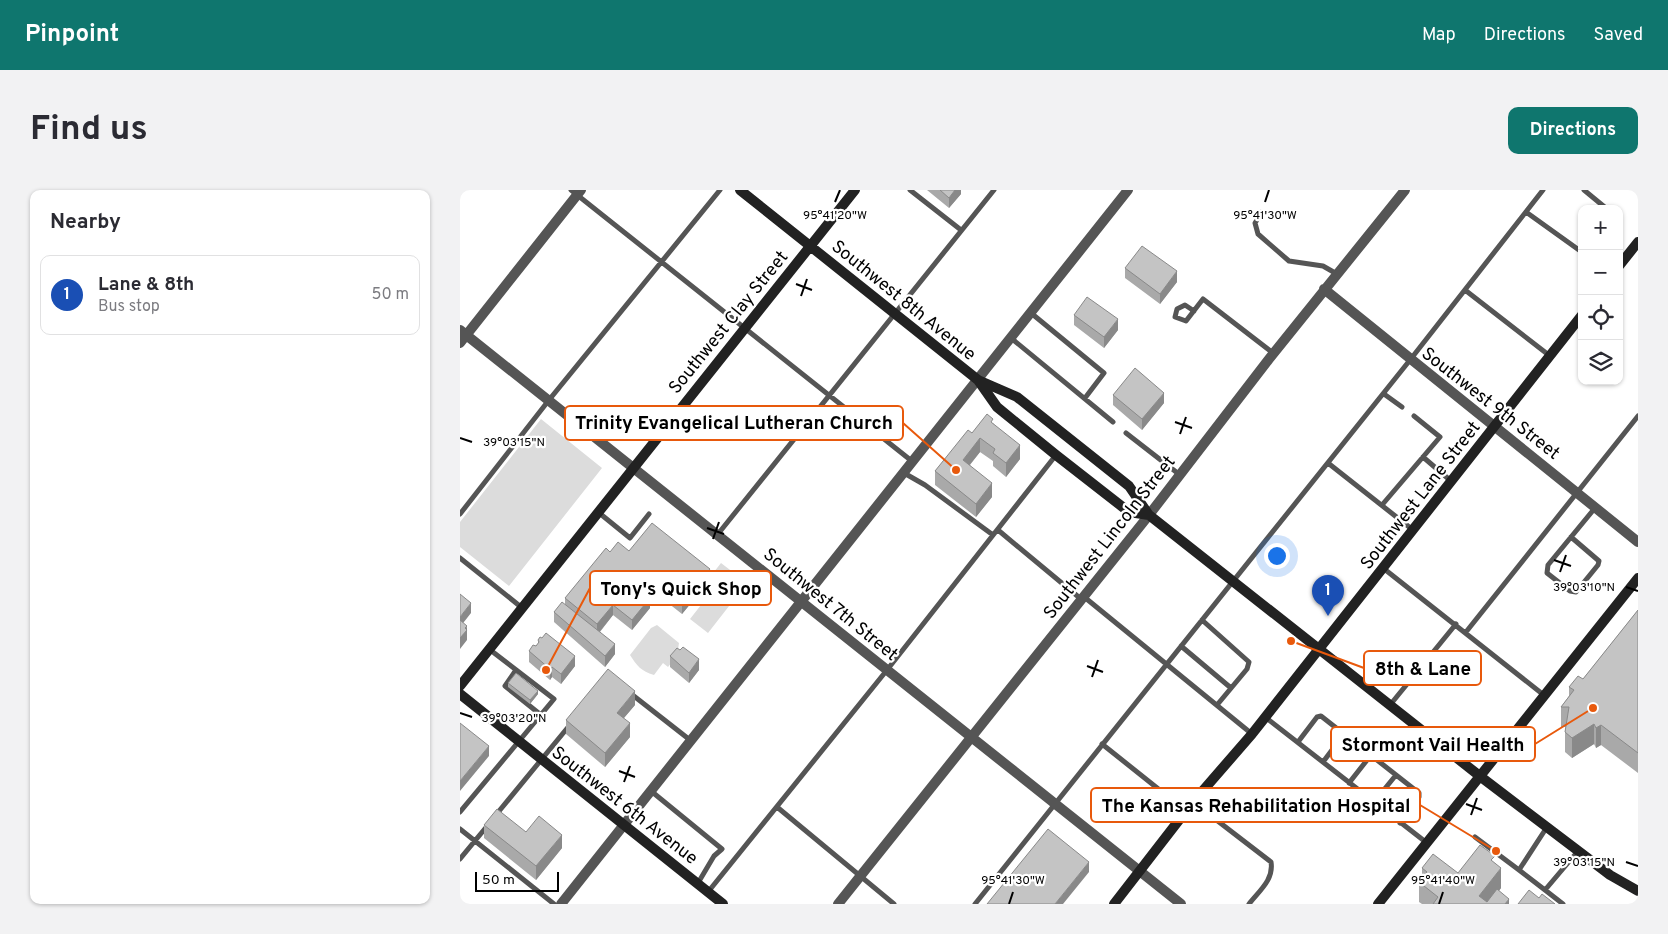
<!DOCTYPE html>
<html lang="en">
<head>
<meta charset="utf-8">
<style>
	body { margin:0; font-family:Overpass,sans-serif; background:#f2f2f3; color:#2b2b33 }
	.controls { position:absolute; right:15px; top:15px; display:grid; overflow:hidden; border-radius:10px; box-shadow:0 1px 4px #0004 }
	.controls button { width:45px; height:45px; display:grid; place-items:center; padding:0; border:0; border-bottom:1px solid #e1e1e2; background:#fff; color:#2b2b33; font:25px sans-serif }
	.scale { position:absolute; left:15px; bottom:12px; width:84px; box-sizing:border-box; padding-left:5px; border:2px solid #000; border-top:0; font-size:14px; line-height:18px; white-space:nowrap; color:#000; -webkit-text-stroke:4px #fff; paint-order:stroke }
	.you { position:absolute; left:816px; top:365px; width:18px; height:18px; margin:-12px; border:4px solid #fff; border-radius:50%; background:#1a73e8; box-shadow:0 0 0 8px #1a73e833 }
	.badge { display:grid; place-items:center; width:32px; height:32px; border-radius:50%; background:#0f766e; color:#fff; font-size:16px; font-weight:700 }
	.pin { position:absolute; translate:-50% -41px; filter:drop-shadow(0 1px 2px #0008) }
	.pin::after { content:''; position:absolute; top:26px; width:18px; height:15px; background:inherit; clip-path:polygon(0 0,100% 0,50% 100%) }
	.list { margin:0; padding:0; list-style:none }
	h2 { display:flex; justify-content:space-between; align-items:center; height:65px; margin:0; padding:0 20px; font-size:21px }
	h2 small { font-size:16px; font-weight:400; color:#7c7c81 }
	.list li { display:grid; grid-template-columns:32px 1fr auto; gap:15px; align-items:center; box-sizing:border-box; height:80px; margin:0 10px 10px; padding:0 10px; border:1px solid #e1e1e2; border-radius:10px }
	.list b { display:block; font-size:19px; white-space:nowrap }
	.list p { margin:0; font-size:16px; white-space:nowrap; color:#7c7c81 }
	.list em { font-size:16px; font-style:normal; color:#7c7c81 }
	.icon { flex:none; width:28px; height:28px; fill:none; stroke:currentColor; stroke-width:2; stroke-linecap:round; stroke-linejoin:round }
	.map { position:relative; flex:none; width:1178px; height:714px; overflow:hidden; border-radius:10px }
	header { display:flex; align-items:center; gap:30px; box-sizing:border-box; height:70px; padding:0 25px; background:#0f766e; color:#fff }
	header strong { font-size:24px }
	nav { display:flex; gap:28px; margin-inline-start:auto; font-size:18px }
	.intro { display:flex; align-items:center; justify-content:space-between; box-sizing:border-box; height:120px; padding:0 30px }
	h1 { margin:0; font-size:35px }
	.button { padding:12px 22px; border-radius:10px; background:#0f766e; color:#fff; font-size:18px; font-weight:700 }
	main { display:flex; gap:30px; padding:0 30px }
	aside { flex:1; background:#fff; border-radius:10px; box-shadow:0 1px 4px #0004 }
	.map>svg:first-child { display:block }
	.green { fill:#dcdcdc }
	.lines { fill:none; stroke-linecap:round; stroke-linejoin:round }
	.lane { stroke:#555; stroke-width:5 }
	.street { stroke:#555; stroke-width:10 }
	.secondary { stroke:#222; stroke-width:10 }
	.wall { fill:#a9a9a9 }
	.shaded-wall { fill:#898989 }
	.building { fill:#c4c4c4; stroke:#898989 }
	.ticks { fill:none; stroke:#000; stroke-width:2 }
	.labels { text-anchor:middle; stroke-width:4.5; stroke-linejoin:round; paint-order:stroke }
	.street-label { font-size:18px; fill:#000; stroke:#fff }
	.ticks-label { font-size:12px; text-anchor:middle; fill:#000; stroke:#fff; stroke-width:4.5; stroke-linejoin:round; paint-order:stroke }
	.leader { fill:none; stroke:#e8590c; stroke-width:2 }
	.callout-dot { fill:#e8590c; stroke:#fff; stroke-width:2 }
	.callout { fill:#fff; stroke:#e8590c; stroke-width:2 }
	.callout-label { font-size:19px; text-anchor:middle; font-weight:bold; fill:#000 }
</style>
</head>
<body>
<header>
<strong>Pinpoint</strong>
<nav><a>Map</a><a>Directions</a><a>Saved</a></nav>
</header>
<div class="intro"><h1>Find us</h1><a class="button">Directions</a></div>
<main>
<aside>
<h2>Nearby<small></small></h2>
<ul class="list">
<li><span class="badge" style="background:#1a4fb4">1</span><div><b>Lane &amp; 8th</b><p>Bus stop</p></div><em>50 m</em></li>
</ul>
</aside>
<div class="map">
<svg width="1178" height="714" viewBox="0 0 1178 714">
	<rect width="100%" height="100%" fill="#fff"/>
	<path class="green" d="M 81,229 L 142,278 L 49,396 L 0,357 L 0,332 Z
		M 261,373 L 287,393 L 248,443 L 230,429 L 241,415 L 240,409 L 254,391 L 250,387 Z
		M 197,435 L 219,453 L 217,466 L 208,477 L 203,473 L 194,485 C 181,481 177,476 170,465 L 191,438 Z"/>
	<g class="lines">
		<path class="lane" d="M 111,0 L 453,272
			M 450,0 L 501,40
			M 1124,0 L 1147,19
			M 802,22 L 795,33 L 798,44 L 829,71 L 863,76 L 877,84
			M 1066,22 L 1119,60 L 1122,57
			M 1005,100 L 1090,166
			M 734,121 L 725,115 L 717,119 L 715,127 L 726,131 L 743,109 L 813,163
			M 571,123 L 644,183 L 625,208
			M 551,148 L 653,232
			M 924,204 L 942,217
			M 666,243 L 720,285
			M 963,267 L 991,291
			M 868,273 L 953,340
			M 444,283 L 465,295 L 533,345
			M 922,315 L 980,247 L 954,226
			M 138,322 L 170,348 L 189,324
			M 0,324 L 89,210 L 260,0
			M 538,340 L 621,409
			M 258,344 L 534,0
			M 1111,347 L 1139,371 L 1138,375 L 1116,402 L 1110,401 L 1087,383 L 1088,375 L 1135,318
			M 0,368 L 61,417
			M 923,378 L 1085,506
			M 623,406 L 792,544
			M 742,430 L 789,472 L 787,479 L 757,515
			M 1006,442 L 1178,226
			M 721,456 L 771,498
			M 56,480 L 45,496 L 81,525
			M 170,503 L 230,550
			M 930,515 L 996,434
			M 805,527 L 967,653
			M 838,552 L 857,527 L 861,526 L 959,603 L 959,607 L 940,633
			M 642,554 L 726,621
			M 863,572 L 884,544
			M 889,593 L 911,565
			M 191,601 L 262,659 L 254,666 L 238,693
			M 733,612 L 811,672 C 814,690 799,701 789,714
			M 914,612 L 936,585
			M 317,617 L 434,714
			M 0,622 L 94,509 L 29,459
			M 35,626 L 109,536
			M 1087,637 L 1059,680 L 1085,700 L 1118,661
			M 0,639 L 94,714
			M 1015,647 L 1059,680
			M 0,669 L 28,635
			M 1085,700 L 1103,714
			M 248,702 L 427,480 L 596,265
			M 515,714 L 950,170 L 1083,0"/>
		<path class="street" d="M 864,99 L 1178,352
			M 0,140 L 721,714
			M 0,153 L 121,0
			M 101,714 L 668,0
			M 378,714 L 689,325 L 809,169 L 945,0"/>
		<path class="secondary" d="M 280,0 L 518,190 L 557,207 L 669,296 L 689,325 L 1021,587 L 1150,685 L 1178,701
			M 1159,76 L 1178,52
			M 518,190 L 537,217 L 596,265 L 669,322 L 689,325
			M 0,496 L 395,0
			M 0,504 L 263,714
			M 654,714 L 733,612 L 792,544 L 1122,125
			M 918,714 L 1178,388"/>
	</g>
	<path class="wall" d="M 467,0 L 501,0 L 501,4 L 489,18 Z
		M 665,78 L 717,92 L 700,114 L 665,88 Z
		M 614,125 L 658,140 L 644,158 L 614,135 Z
		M 653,205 L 704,213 L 682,240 L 653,215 Z
		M 533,233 L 560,269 L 546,287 L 533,276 L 533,271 L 520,262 L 510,275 L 532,307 L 516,327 L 475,295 L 475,281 L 512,243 Z
		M 169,361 L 250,390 L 222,424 L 184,394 L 184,395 L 190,418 L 172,440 L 153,425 L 140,442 L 155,464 L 145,477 L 94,432 L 94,422 L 105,415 L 105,408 L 150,362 Z
		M 1178,420 L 1178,583 L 1141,555 L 1136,558 L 1134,554 L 1112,568 L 1105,562 L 1105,542 L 1106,537 L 1101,537 L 1101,517 L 1109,506 L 1109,497 L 1123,489 Z
		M 78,450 L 115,476 L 101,494 L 92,487 L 90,490 L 69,472 L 69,461 L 78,454 Z
		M 210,466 L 239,480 L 229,493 L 210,477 Z
		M 48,493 L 78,504 L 70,514 L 48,497 Z
		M 175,515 L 164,528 L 170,547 L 145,577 L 106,544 L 106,530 Z
		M 24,635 L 102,658 L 76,690 L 24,648 Z
		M 1035,673 L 1041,698 L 1039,701 L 1049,714 L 962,714 L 959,712 L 959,692 L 962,687 L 962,678 L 998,683 Z"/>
	<path class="shaded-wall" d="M 495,0 L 501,0 L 501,4 L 489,18 L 489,8 Z
		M 717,81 L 717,92 L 700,114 L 700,104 Z
		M 658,129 L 658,140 L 644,158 L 644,147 Z
		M 704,203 L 704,213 L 682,240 L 682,229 Z
		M 520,248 L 520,262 L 503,283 L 503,270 Z
		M 560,255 L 560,269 L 546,287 L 546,273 Z
		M 532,293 L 532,307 L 516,327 L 516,314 Z
		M 250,379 L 250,390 L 222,424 L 222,414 Z
		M 184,384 L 184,394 L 179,401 L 179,391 Z
		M 187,397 L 187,407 L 183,402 Z
		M 190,408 L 190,418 L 172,440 L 172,430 Z
		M 11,413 L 11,423 L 0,437 L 0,427 Z
		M 153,415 L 153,425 L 137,445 L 137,434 Z
		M 7,436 L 7,450 L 0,459 L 0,448 Z
		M 155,454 L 155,464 L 145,477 L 145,466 Z
		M 115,466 L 115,476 L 101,494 L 101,484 Z
		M 239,469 L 239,480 L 229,493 L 229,483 Z
		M 92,477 L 92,487 L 90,490 L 90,479 Z
		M 78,501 L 78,504 L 70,514 L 70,510 Z
		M 175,501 L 175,515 L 157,536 L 157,523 Z
		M 170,533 L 170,547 L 145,577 L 145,563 Z
		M 1134,534 L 1134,554 L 1112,568 L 1112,548 Z
		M 1141,535 L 1141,555 L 1136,558 L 1136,538 Z
		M 29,556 L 29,566 L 0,601 L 0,591 Z
		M 102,645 L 102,658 L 76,690 L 76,676 Z
		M 629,672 L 629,682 L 603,714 L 595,714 Z
		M 1041,678 L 1041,698 L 1028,714 L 1019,706 Z
		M 1049,709 L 1049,714 L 1045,714 Z"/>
	<path class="building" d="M 480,0 L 495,0 L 489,8 Z
		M 682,56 L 717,81 L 700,104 L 665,78 Z
		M 627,107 L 658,129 L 644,147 L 614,125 Z
		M 675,178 L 704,203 L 682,229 L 653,205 Z
		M 527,224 L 533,229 L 531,232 L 560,255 L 546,273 L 533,263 L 535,259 L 520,248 L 503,270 L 532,293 L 516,314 L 475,281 L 508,240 L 512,243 Z
		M 192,333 L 250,379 L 222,414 L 184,384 L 179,391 L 187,397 L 183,402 L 190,408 L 172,430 L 153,415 L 137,434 L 105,408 L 146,358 L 150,362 L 158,352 L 169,361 Z
		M 0,404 L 11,413 L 0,427 Z
		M 102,412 L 155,454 L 145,466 L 94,422 Z
		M 1178,420 L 1178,563 L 1141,535 L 1136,538 L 1134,534 L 1112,548 L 1105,542 L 1109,517 L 1101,517 L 1114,500 L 1109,497 L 1118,486 L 1123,489 Z
		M 0,430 L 7,436 L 5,438 L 7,440 L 0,448 Z
		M 86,443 L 115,466 L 101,484 L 92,477 L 90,479 L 69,461 L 73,455 L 76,456 L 79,452 L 78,450 L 80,447 L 82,448 Z
		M 223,457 L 239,469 L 229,483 L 210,466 L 217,458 L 220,460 Z
		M 148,479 L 175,501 L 157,523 L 170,533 L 145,563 L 106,530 Z
		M 56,483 L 78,501 L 70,510 L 48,493 Z
		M 0,533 L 29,556 L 0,591 Z
		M 37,619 L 66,642 L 79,626 L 102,645 L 76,676 L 24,635 Z
		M 588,639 L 629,672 L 595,714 L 527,714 Z
		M 1020,655 L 1035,666 L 1031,670 L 1041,678 L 1019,706 L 1027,712 L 1037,699 L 1049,709 L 1045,714 L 973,714 L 978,707 L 959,692 L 967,682 L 962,678 L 973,664 L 998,683 Z
		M 1069,700 L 1079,708 L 1082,704 L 1095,714 L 1058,714 Z"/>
	<path class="ticks" d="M 375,12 L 380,0M 805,12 L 809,0M 336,94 L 352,100M 341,106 L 347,89M 715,232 L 732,238M 720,244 L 726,227M 0,248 L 12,252M 247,338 L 264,344M 253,349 L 259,332M 1094,370 L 1111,376M 1100,382 L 1106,365M 1166,397 L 1178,401M 627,476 L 643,482M 632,487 L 638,470M 0,523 L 12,527M 159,581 L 175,587M 164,592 L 170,576M 1006,614 L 1022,620M 1011,625 L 1017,608M 1166,672 L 1178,676M 549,714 L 553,702M 979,714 L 983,702"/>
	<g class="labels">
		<g class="street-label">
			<text transform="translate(444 110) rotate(39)" y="6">Southwest 8th Avenue</text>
			<text transform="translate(268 132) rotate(-51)" y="6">Southwest Clay Street</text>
			<text transform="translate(1031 213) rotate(38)" y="6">Southwest 9th Street</text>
			<text transform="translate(960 305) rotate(-52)" y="6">Southwest Lane Street</text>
			<text transform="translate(649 347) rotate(-52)" y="6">Southwest Lincoln Street</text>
			<text transform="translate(371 414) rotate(39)" y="6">Southwest 7th Street</text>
			<text transform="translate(165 615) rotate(38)" y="6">Southwest 6th Avenue</text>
		</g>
	</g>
	<g class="ticks-label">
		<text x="375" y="29">95°41'20"W</text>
		<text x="805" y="29">95°41'30"W</text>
		<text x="54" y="256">39°03'15"N</text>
		<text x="1124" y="401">39°03'10"N</text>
		<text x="54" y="532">39°03'20"N</text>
		<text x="1124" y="676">39°03'15"N</text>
		<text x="553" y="694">95°41'30"W</text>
		<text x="983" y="694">95°41'40"W</text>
	</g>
	<path class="leader" d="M496 280L443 233M86 480L130 398M831 451L904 478M1133 518L1075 554M1036 661L960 615"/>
	<g class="callout-dot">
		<circle cx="496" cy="280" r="5"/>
		<circle cx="86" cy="480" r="5"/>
		<circle cx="831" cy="451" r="5"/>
		<circle cx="1133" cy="518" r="5"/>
		<circle cx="1036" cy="661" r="5"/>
	</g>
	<g class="callout">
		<rect x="105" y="216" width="338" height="34" rx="5"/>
		<rect x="130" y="381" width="181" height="34" rx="5"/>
		<rect x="904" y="461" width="117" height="34" rx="5"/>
		<rect x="871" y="537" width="204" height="34" rx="5"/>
		<rect x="631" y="598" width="329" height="34" rx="5"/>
	</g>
	<g class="callout-label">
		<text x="274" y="239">Trinity Evangelical Lutheran Church</text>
		<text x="221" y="405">Tony's Quick Shop</text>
		<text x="963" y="485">8th &amp; Lane</text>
		<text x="973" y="561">Stormont Vail Health</text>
		<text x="796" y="622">The Kansas Rehabilitation Hospital</text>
	</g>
</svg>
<div class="controls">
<button>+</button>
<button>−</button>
<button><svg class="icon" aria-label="locate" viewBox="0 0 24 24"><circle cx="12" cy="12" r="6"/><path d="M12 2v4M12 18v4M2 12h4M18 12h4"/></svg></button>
<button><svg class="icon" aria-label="layers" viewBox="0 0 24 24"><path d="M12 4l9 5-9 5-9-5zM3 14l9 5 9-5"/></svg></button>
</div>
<div class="scale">50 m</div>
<div class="you"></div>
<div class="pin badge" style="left:868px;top:426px;background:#1a4fb4">1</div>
</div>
</main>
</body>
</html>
